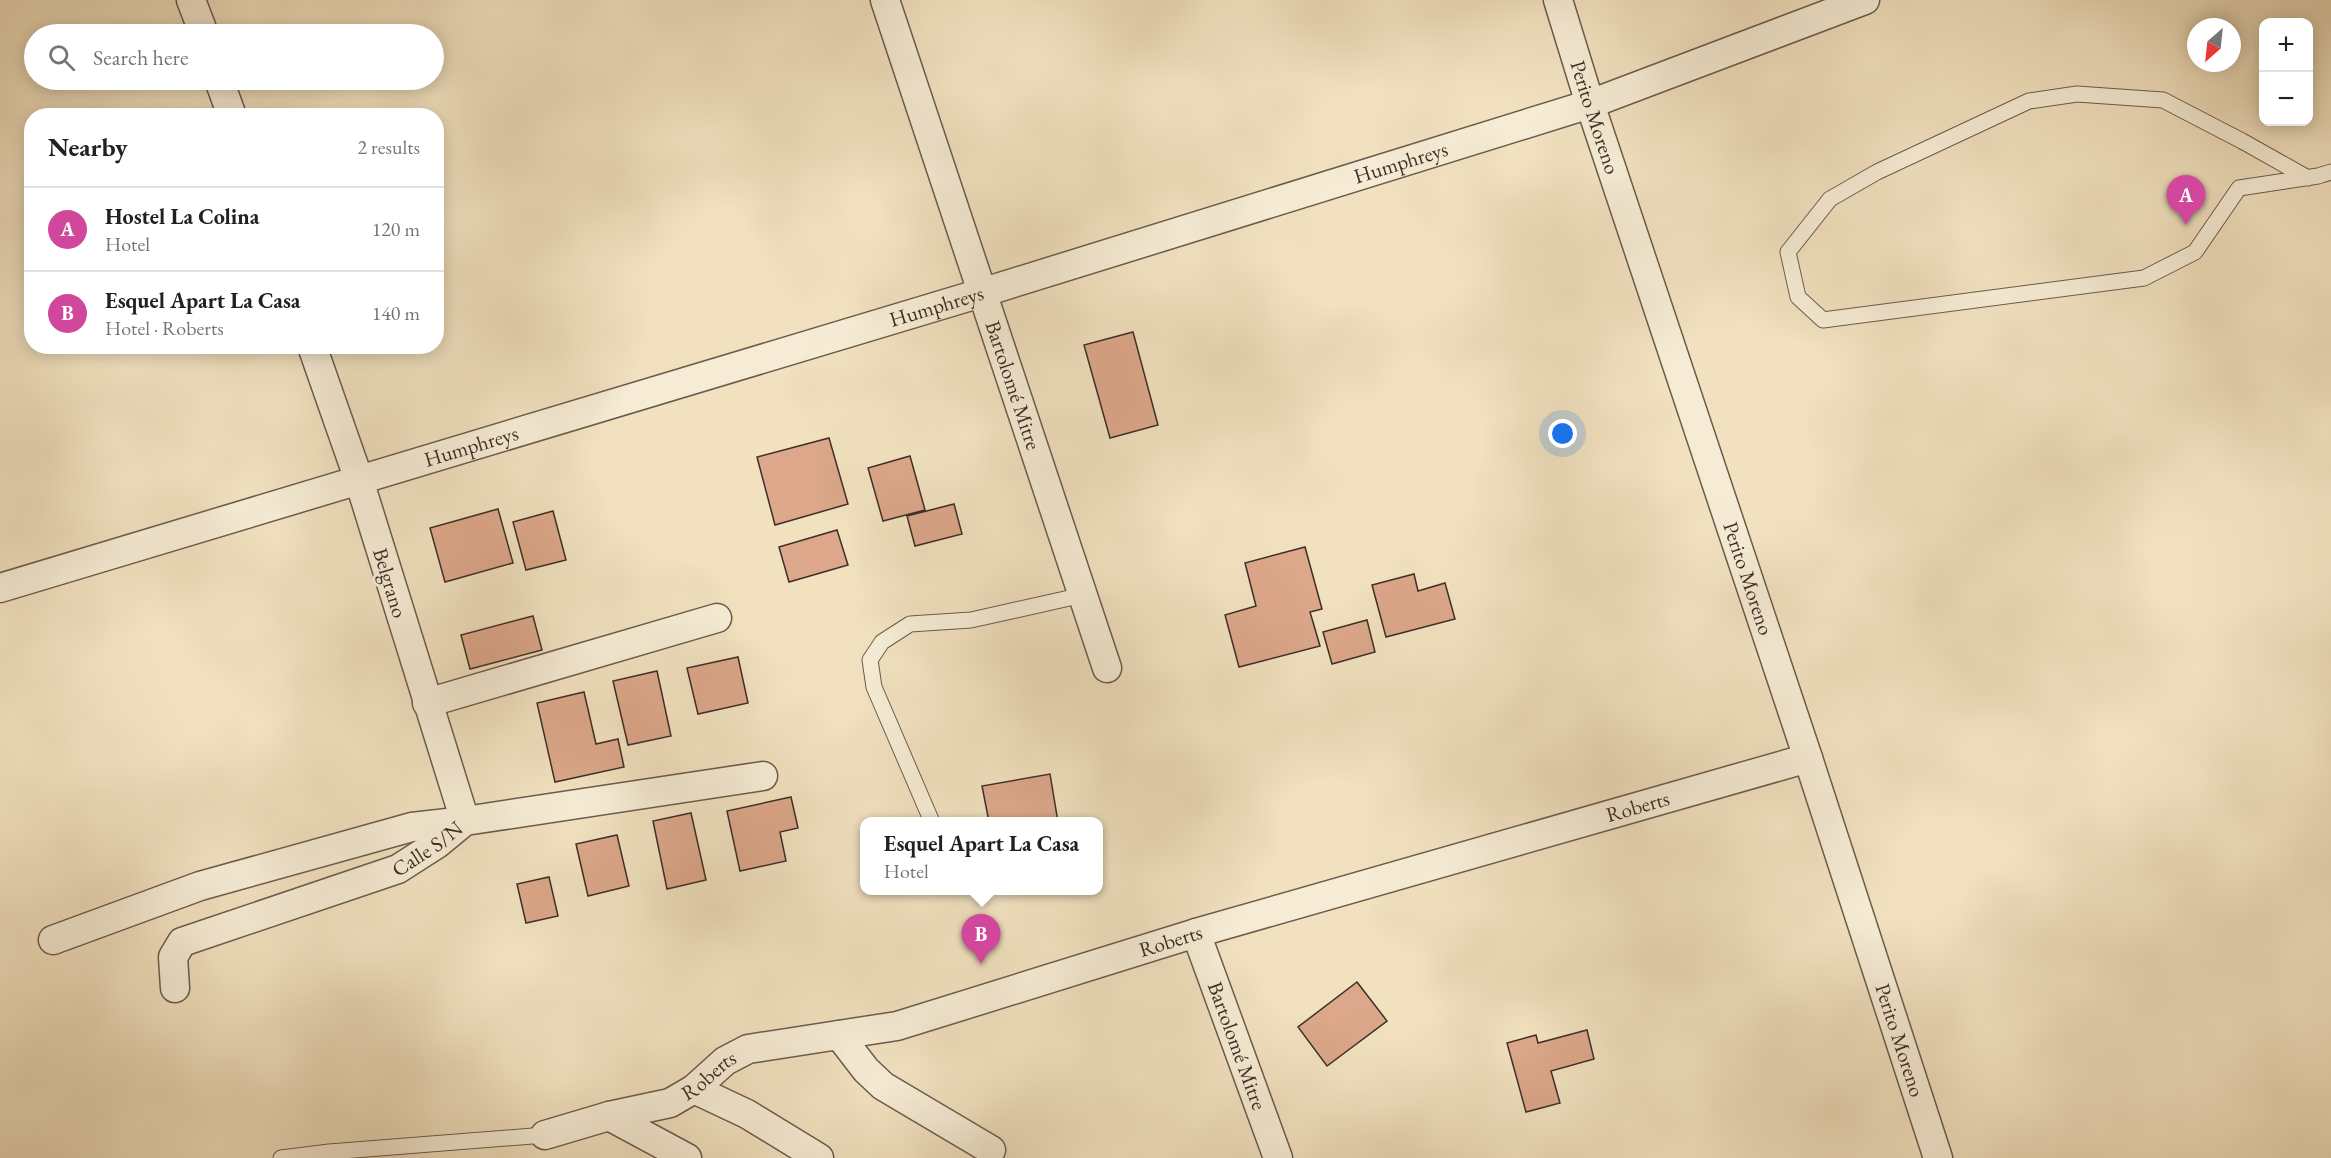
<!DOCTYPE html>
<html lang="en">
<head>
<meta charset="utf-8">
<style>
	body { margin:0; font-family:"EB Garamond",serif; background:#f6f6f6; color:#202124 }
	.controls { position:absolute; right:18px; top:18px; display:grid; overflow:hidden; border-radius:12px; box-shadow:0 3px 15px #0003 }
	.controls button { width:54px; height:54px; display:grid; place-items:center; padding:0; border:0; border-bottom:2px solid #e0e0e0; background:#fff; color:#202124; font:30px sans-serif }
	.compass { position:absolute; left:2187px; top:18px; width:54px; height:54px; border-radius:50%; background:#fff; box-shadow:0 3px 15px #0003; rotate:207deg }
	.you { position:absolute; left:1563px; top:434px; width:21px; height:21px; margin:-15px; border:4px solid #fff; border-radius:50%; background:#1a73e8; box-shadow:0 0 0 9px #1a73e833 }
	.badge { display:grid; place-items:center; width:39px; height:39px; border-radius:50%; background:#d93025; color:#fff; font-size:20px; font-weight:700 }
	.pin { position:absolute; translate:-50% -50px; filter:drop-shadow(0 2px 3px #0008) }
	.pin::after { content:''; position:absolute; top:32px; width:21px; height:18px; background:inherit; clip-path:polygon(0 0,100% 0,50% 100%) }
	.popup { position:absolute; left:860px; top:817px; width:243px; height:78px; box-sizing:border-box; display:grid; place-content:center; border-radius:12px; background:#fff; filter:drop-shadow(0 2px 4px #0005); font-size:20px; white-space:nowrap; color:#757577 }
	.popup b { font-size:22px; color:#202124 }
	.popup::after { content:''; position:absolute; left:50%; top:100%; margin-left:-12px; border:12px solid transparent; border-top-color:#fff }
	.list { margin:0; padding:0; list-style:none }
	h2 { display:flex; justify-content:space-between; align-items:center; height:78px; margin:0; padding:0 24px; font-size:26px }
	h2 small { font-size:20px; font-weight:400; color:#757577 }
	.list li { display:grid; grid-template-columns:39px 1fr auto; gap:18px; align-items:center; box-sizing:border-box; height:84px; padding:0 24px; border-top:2px solid #e0e0e0 }
	.list b { display:block; font-size:22px; white-space:nowrap }
	.list p { margin:0; font-size:20px; white-space:nowrap; color:#757577 }
	.list em { font-size:20px; font-style:normal; color:#757577 }
	.icon { flex:none; width:33px; height:33px; fill:none; stroke:currentColor; stroke-width:2; stroke-linecap:round; stroke-linejoin:round }
	.map { position:relative; flex:none; width:2331px; height:1158px; overflow:hidden }
	.search { position:absolute; background:#fff; box-shadow:0 3px 15px #0003; left:24px; top:24px; width:420px; height:66px; display:flex; align-items:center; gap:15px; box-sizing:border-box; padding:0 21px; border-radius:33px; color:#757577; font-size:22px }
	.panel { position:absolute; background:#fff; box-shadow:0 3px 15px #0003; left:24px; top:108px; width:420px; height:246px; border-radius:24px }
	.map>svg:first-child { display:block }
	.building { fill:#dca78a; stroke:#3e2e29; stroke-width:1.5 }
	.lines { fill:none; stroke-linecap:round; stroke-linejoin:round }
	.service-casing { stroke:#6b5b4e; stroke-width:17 }
	.minor-casing { stroke:#6b5b4e; stroke-width:31 }
	.service { stroke:#f6ecd5; stroke-width:15 }
	.minor { stroke:#f6ecd5; stroke-width:28 }
	.labels { text-anchor:middle; stroke-width:6; stroke-linejoin:round; paint-order:stroke }
	.street-label { font-size:21px; fill:#3e2e29; stroke:#f6ecd5 }
</style>
</head>
<body>
<div class="map">
<svg width="2331" height="1158" viewBox="0 0 2331 1158">
	<rect width="100%" height="100%" fill="#f1e1bf"/>
	<filter id="stains"><feTurbulence type="fractalNoise" baseFrequency=".00333" numOctaves="4"/><feColorMatrix values="0 0 0 0 .2 0 0 0 0 .09 0 0 0 0 .02 0 0 0 .5 -.17"/></filter>
	<radialGradient id="worn" r=".72"><stop offset=".6" stop-color="#630" stop-opacity="0"/><stop offset="1" stop-color="#630" stop-opacity=".3"/></radialGradient>
	<path class="building" d="M 1133,332 L 1158,425 L 1110,438 L 1084,345 Z
		M 829,438 L 848,504 L 775,525 L 757,457 Z
		M 910,456 L 925,510 L 883,521 L 868,468 Z
		M 954,504 L 962,534 L 915,546 L 907,516 Z
		M 498,509 L 513,563 L 445,582 L 430,528 Z
		M 553,511 L 566,560 L 526,570 L 513,522 Z
		M 837,530 L 848,565 L 789,582 L 779,547 Z
		M 1305,547 L 1322,609 L 1310,612 L 1320,646 L 1239,667 L 1225,615 L 1256,606 L 1245,563 Z
		M 1414,574 L 1418,591 L 1445,583 L 1455,619 L 1386,637 L 1372,585 Z
		M 533,616 L 542,650 L 470,669 L 461,635 Z
		M 1367,620 L 1375,652 L 1332,664 L 1323,632 Z
		M 738,657 L 748,703 L 698,714 L 687,668 Z
		M 657,671 L 671,736 L 628,745 L 613,681 Z
		M 584,692 L 596,744 L 618,739 L 624,767 L 555,782 L 537,703 Z
		M 1050,774 L 1058,822 L 989,822 L 982,786 Z
		M 791,797 L 798,828 L 780,832 L 786,861 L 740,871 L 727,811 Z
		M 691,813 L 706,880 L 667,889 L 653,821 Z
		M 617,835 L 629,886 L 588,896 L 576,844 Z
		M 549,877 L 558,916 L 526,923 L 517,884 Z
		M 1357,982 L 1387,1021 L 1327,1066 L 1298,1027 Z
		M 1587,1030 L 1594,1059 L 1551,1071 L 1560,1103 L 1526,1112 L 1507,1043 L 1536,1035 L 1538,1043 Z"/>
	<g class="lines">
		<g class="service-casing">
			<path id="service" d="M 2308,178 L 2242,141 L 2163,100 L 2077,94 L 2029,101 L 1877,172 L 1830,199 L 1788,252 L 1798,297 L 1823,320 L 2144,278 L 2195,252 L 2239,188 L 2318,176 L 2331,172
				M 932,822 L 874,687 L 870,660 L 882,642 L 910,624 L 971,620 L 1083,595
				M 281,1158 L 329,1152 L 545,1135"/>
		</g>
		<g class="minor-casing">
			<g id="minor">
				<path d="M 191,0 L 204,34"/>
				<path id="s1" d="M 885,0 L 1107,668"/>
				<path id="s2" d="M 1558,0 L 1590,104 L 1808,758 L 1938,1158"/>
				<path d="M 219,80 L 232,116"/>
				<path id="s3" d="M 0,588 L 981,293 L 1590,104 L 1865,0"/>
				<path d="M 427,703 L 717,618"/>
				<path id="s4" d="M 1196,933 L 1278,1158"/>
				<path d="M 53,940 L 200,886 L 412,827 L 465,821 L 359,480 L 312,346"/>
				<path id="s5" d="M 175,988 L 173,957 L 182,942 L 398,869 L 437,844 L 465,821 L 763,776"/>
				<path d="M 839,1035 L 866,1070 L 883,1086 L 991,1150"/>
				<path d="M 694,1089 L 747,1114 L 819,1158"/>
				<path d="M 609,1116 L 687,1158"/>
				<path id="s6" d="M 545,1135 L 609,1116 L 670,1103 L 694,1089 L 725,1061 L 748,1049 L 897,1026 L 1196,933 L 1808,758"/>
			</g>
		</g>
		<use href="#service" class="service"/>
		<use href="#minor" class="minor"/>
	</g>
	<g class="labels">
		<g class="street-label">
			<text dy="7" stroke="none"><textPath href="#s2" startOffset="123">Perito Moreno</textPath></text>
			<text dy="7" stroke="none"><textPath href="#s3" startOffset="1464">Humphreys</textPath></text>
			<text dy="7" stroke="none"><textPath href="#s3" startOffset="978">Humphreys</textPath></text>
			<text dy="7" stroke="none"><textPath href="#s1" startOffset="406">Bartolomé Mitre</textPath></text>
			<text dy="7" stroke="none"><textPath href="#s3" startOffset="492">Humphreys</textPath></text>
			<text dy="7" stroke="none"><textPath href="#s2" startOffset="609">Perito Moreno</textPath></text>
			<text transform="translate(390 583) rotate(73)" y="7">Belgrano</text>
			<text dy="7" stroke="none"><textPath href="#s6" startOffset="1148">Roberts</textPath></text>
			<text dy="7" stroke="none"><textPath href="#s5" startOffset="312">Calle S/N</textPath></text>
			<text dy="7" stroke="none"><textPath href="#s6" startOffset="662">Roberts</textPath></text>
			<text dy="7" stroke="none"><textPath href="#s2" startOffset="1095">Perito Moreno</textPath></text>
			<text dy="7" stroke="none"><textPath href="#s4" startOffset="120">Bartolomé Mitre</textPath></text>
			<text dy="7" stroke="none"><textPath href="#s6" startOffset="177">Roberts</textPath></text>
		</g>
	</g>
	<rect width="100%" height="100%" filter="url(#stains)"/>
	<rect width="100%" height="100%" fill="url(#worn)"/>
</svg>
<div class="controls">
<button>+</button>
<button>−</button>
</div>
<svg class="compass" viewBox="-18 -18 36 36"><path d="M0-13l5 13h-10z" fill="#e53935"/><path d="M0 13l5-13h-10z" fill="#757577"/></svg>
<div class="you"></div>
<div class="pin badge" style="left:2186px;top:225px;background:#d1479c">A</div>
<div class="pin badge" style="left:981px;top:964px;background:#d1479c">B</div>
<div class="popup"><b>Esquel Apart La Casa</b>Hotel</div>
<div class="search"><svg class="icon" aria-label="search" viewBox="0 0 24 24"><circle cx="10" cy="10" r="6"/><path d="M15 15l6 6"/></svg>Search here</div>
<section class="panel">
<h2>Nearby<small>2 results</small></h2>
<ul class="list">
<li><span class="badge" style="background:#d1479c">A</span><div><b>Hostel La Colina</b><p>Hotel</p></div><em>120 m</em></li>
<li><span class="badge" style="background:#d1479c">B</span><div><b>Esquel Apart La Casa</b><p>Hotel · Roberts</p></div><em>140 m</em></li>
</ul>
</section>
</div>
</body>
</html>
